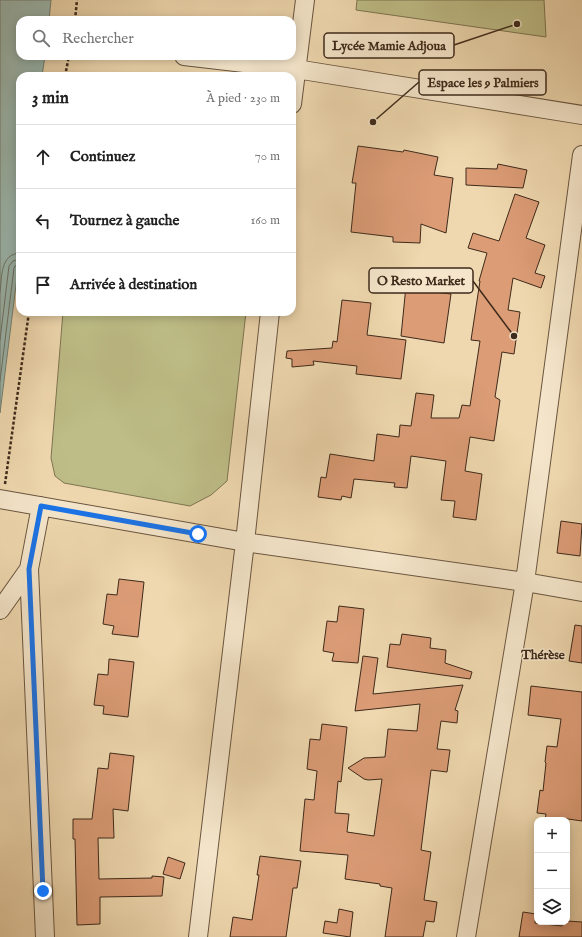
<!DOCTYPE html>
<html lang="fr">
<head>
<meta charset="utf-8">
<style>
	body { margin:0; font-family:"IM FELL English",serif; background:#f6f6f6; color:#222 }
	.controls { position:absolute; right:12px; bottom:12px; display:grid; overflow:hidden; border-radius:8px; box-shadow:0 2px 10px #0003 }
	.controls button { width:36px; height:36px; display:grid; place-items:center; padding:0; border:0; border-bottom:1px solid #e0e0e0; background:#fff; color:#222; font:20px sans-serif }
	.stop { position:absolute; width:12px; height:12px; margin:-9px; border:3px solid #1a73e8; border-radius:50%; background:#fff }
	.stop.end { background:#1a73e8; border-color:#fff; box-shadow:0 1px 4px #0008 }
	.list { margin:0; padding:0; list-style:none }
	h2 { display:flex; justify-content:space-between; align-items:center; height:52px; margin:0; padding:0 16px; font-size:17px }
	h2 small { font-size:13px; font-weight:400; color:#767676 }
	.list li { display:grid; grid-template-columns:26px 1fr auto; gap:12px; align-items:center; box-sizing:border-box; height:64px; padding:0 16px; border-top:1px solid #e0e0e0 }
	.list b { display:block; font-size:15px; white-space:nowrap }
	.list em { font-size:13px; font-style:normal; color:#767676 }
	.icon { flex:none; width:22px; height:22px; fill:none; stroke:currentColor; stroke-width:2; stroke-linecap:round; stroke-linejoin:round }
	.map { position:relative; flex:none; width:582px; height:937px; overflow:hidden }
	.search { position:absolute; background:#fff; box-shadow:0 2px 10px #0003; left:16px; top:16px; width:280px; height:44px; display:flex; align-items:center; gap:10px; box-sizing:border-box; padding:0 14px; border-radius:12px; color:#767676; font-size:15px }
	.panel { position:absolute; background:#fff; box-shadow:0 2px 10px #0003; left:16px; top:72px; width:280px; height:244px; border-radius:12px }
	.map>svg:first-child { display:block }
	.green { fill:#bebd87; stroke:#7e7451 }
	.water { fill:#9bb9b1; stroke:#768075 }
	.lines { fill:none; stroke-linecap:round; stroke-linejoin:round }
	.shore { stroke:#6c7266; stroke-width:1 }
	.building { fill:#db9c76; stroke:#3e2a1b }
	.minor-casing { stroke:#6a5640; stroke-width:20 }
	.path { stroke:#3e2a1b; stroke-width:2.5; stroke-dasharray:3 2; stroke-linecap:butt }
	.minor { stroke:#f5e6cb; stroke-width:18 }
	.route { stroke:#1a73e8; stroke-width:5 }
	.labels { text-anchor:middle; stroke-width:3; stroke-linejoin:round; paint-order:stroke }
	.neighbourhood-label { font-size:13px; font-weight:bold; fill:#3e2a1b; stroke:#f5e6cb }
	.leader { fill:none; stroke:#3e2a1b; stroke-width:1.5 }
	.callout-dot { fill:#3e2a1b; stroke:#f5e6cb; stroke-width:1.5 }
	.callout { fill:#f5e6cb; stroke:#3e2a1b; stroke-width:1.5 }
	.callout-label { font-size:13px; text-anchor:middle; font-weight:bold; fill:#3e2a1b }
</style>
</head>
<body>
<div class="map">
<svg width="582" height="937" viewBox="0 0 582 937">
	<rect width="100%" height="100%" fill="#efd8af"/>
	<filter id="stains"><feTurbulence type="fractalNoise" baseFrequency=".005" numOctaves="4"/><feColorMatrix values="0 0 0 0 .2 0 0 0 0 .09 0 0 0 0 .02 0 0 0 .5 -.17"/></filter>
	<radialGradient id="worn" r=".72"><stop offset=".6" stop-color="#630" stop-opacity="0"/><stop offset="1" stop-color="#630" stop-opacity=".3"/></radialGradient>
	<path class="green" d="M 357,0 L 544,0 L 546,37 L 356,10 Z
		M 63,312 L 246,312 L 227,481 L 211,495 L 190,506 L 64,483 L 55,476 L 51,458 Z"/>
	<path class="water" d="M 0,0 L 51,0 L 49,20 L 20,20 L 20,56 L 45,56 L 42,76 L 20,76 L 20,253 L 0,413 Z"/>
	<g class="lines">
		<path class="shore" d="M 0,292 C 2,277 0,254 20,253
			M 0,340 L 9,266 L 13,261 L 20,259
			M 0,381 L 14,268 L 16,265 L 20,264"/>
	</g>
	<path class="building" d="M 358,146 L 403,152 L 404,150 L 438,157 L 434,175 L 453,178 L 446,233 L 421,224 L 420,243 L 393,242 L 393,237 L 351,232 L 356,183 L 352,183 Z
		M 498,164 L 527,170 L 523,188 L 466,185 L 466,168 L 497,169 Z
		M 515,194 L 539,202 L 526,238 L 545,245 L 535,273 L 545,276 L 541,288 L 513,278 L 508,310 L 520,312 L 514,354 L 502,352 L 495,397 L 500,400 L 494,441 L 470,437 L 465,471 L 482,474 L 476,520 L 453,517 L 455,501 L 441,500 L 446,461 L 411,456 L 407,488 L 394,487 L 395,483 L 354,479 L 351,498 L 342,496 L 341,500 L 318,497 L 321,477 L 326,478 L 330,454 L 374,461 L 377,434 L 399,437 L 400,425 L 411,426 L 416,393 L 434,395 L 431,418 L 459,418 L 462,405 L 470,406 L 480,341 L 471,340 L 480,281 L 479,281 L 487,253 L 468,248 L 473,233 L 499,241 Z
		M 406,286 L 420,287 L 420,290 L 451,294 L 444,343 L 401,336 Z
		M 342,300 L 371,303 L 367,335 L 406,340 L 401,379 L 356,374 L 357,366 L 313,361 L 314,365 L 292,367 L 292,359 L 286,358 L 287,351 L 332,348 L 333,341 L 337,342 Z
		M 561,521 L 582,524 L 580,556 L 557,553 Z
		M 119,579 L 144,582 L 138,637 L 112,634 L 114,626 L 103,624 L 107,594 L 117,595 Z
		M 339,606 L 364,609 L 358,663 L 332,661 L 334,653 L 323,651 L 327,621 L 337,622 Z
		M 575,625 L 582,626 L 582,663 L 569,661 Z
		M 402,634 L 431,638 L 430,648 L 446,650 L 445,663 L 472,672 L 470,679 L 387,667 L 390,644 L 400,645 Z
		M 363,656 L 378,658 L 373,694 L 463,685 L 455,710 L 458,711 L 457,723 L 441,721 L 437,749 L 450,750 L 447,772 L 431,770 L 421,850 L 431,852 L 424,900 L 437,902 L 434,922 L 426,921 L 423,937 L 385,937 L 392,888 L 380,886 L 380,884 L 345,879 L 348,855 L 300,851 L 305,799 L 314,800 L 317,771 L 307,769 L 310,739 L 320,740 L 322,724 L 347,727 L 341,782 L 338,781 L 335,813 L 349,814 L 347,832 L 374,836 L 382,779 L 368,780 L 364,779 L 348,768 L 364,758 L 385,757 L 388,729 L 417,731 L 420,704 L 355,711 Z
		M 109,659 L 134,662 L 128,717 L 103,714 L 104,706 L 94,705 L 98,674 L 108,675 Z
		M 531,686 L 582,692 L 582,821 L 568,819 L 545,820 L 546,814 L 537,813 L 540,790 L 543,791 L 546,763 L 545,762 L 547,746 L 557,747 L 561,719 L 528,715 Z
		M 110,753 L 134,756 L 128,811 L 113,809 L 114,838 L 98,838 L 99,879 L 152,878 L 152,876 L 164,877 L 162,896 L 100,897 L 100,924 L 77,925 L 75,839 L 73,839 L 73,819 L 92,819 L 98,768 L 108,769 Z
		M 260,856 L 301,861 L 297,888 L 293,888 L 286,937 L 230,937 L 233,917 L 252,920 L 259,875 L 257,875 Z
		M 168,857 L 185,863 L 180,879 L 163,874 Z
		M 339,909 L 353,912 L 350,937 L 323,933 L 325,921 L 337,923 Z
		M 523,912 L 536,914 L 535,923 L 562,926 L 563,922 L 567,922 L 567,921 L 582,922 L 582,937 L 519,937 Z"/>
	<g class="lines">
		<g class="minor-casing">
			<path id="minor" d="M 184,56 L 296,69 L 582,115
				M 292,104 L 305,0
				M 0,499 L 245,542 L 525,582 L 582,592
				M 29,569 L 45,937
				M 0,610 L 29,569 L 41,506
				M 198,937 L 245,542 L 270,312
				M 466,937 L 525,582 L 582,155"/>
		</g>
		<path class="path" d="M 75,20 L 77,0
			M 65,76 L 69,56
			M 5,484 L 29,312"/>
		<use href="#minor" class="minor"/>
	</g>
	<g class="lines">
		<path class="route" d="M 43,891 L 29,569 L 41,506 L 198,534"/>
	</g>
	<g class="labels">
		<g class="neighbourhood-label">
			<text x="543" y="659">Thérèse</text>
		</g>
	</g>
	<path class="leader" d="M517 24L454 45M373 122L419 82M514 336L473 281"/>
	<g class="callout-dot">
		<circle cx="517" cy="24" r="4"/>
		<circle cx="373" cy="122" r="4"/>
		<circle cx="514" cy="336" r="4"/>
	</g>
	<g class="callout">
		<rect x="324" y="33" width="130" height="25" rx="4"/>
		<rect x="419" y="70" width="127" height="25" rx="4"/>
		<rect x="369" y="268" width="104" height="25" rx="4"/>
	</g>
	<g class="callout-label">
		<text x="389" y="50">Lycée Mamie Adjoua</text>
		<text x="483" y="87">Espace les 9 Palmiers</text>
		<text x="421" y="285">O Resto Market</text>
	</g>
	<rect width="100%" height="100%" filter="url(#stains)"/>
	<rect width="100%" height="100%" fill="url(#worn)"/>
</svg>
<div class="controls">
<button>+</button>
<button>−</button>
<button><svg class="icon" aria-label="layers" viewBox="0 0 24 24"><path d="M12 4l9 5-9 5-9-5zM3 14l9 5 9-5"/></svg></button>
</div>
<div class="stop" style="left:198px;top:534px"></div>
<div class="stop end" style="left:43px;top:891px"></div>
<div class="search"><svg class="icon" aria-label="search" viewBox="0 0 24 24"><circle cx="10" cy="10" r="6"/><path d="M15 15l6 6"/></svg>Rechercher</div>
<section class="panel">
<h2>3 min<small>À pied · 230 m</small></h2>
<ul class="list">
<li><svg class="icon" aria-label="ahead" viewBox="0 0 24 24"><path d="M12 20V5M6 11l6-6 6 6"/></svg><div><b>Continuez</b></div><em>70 m</em></li>
<li><svg class="icon" aria-label="left" viewBox="0 0 24 24"><path d="M17 20v-9H6M10 6l-5 5 5 5"/></svg><div><b>Tournez à gauche</b></div><em>160 m</em></li>
<li><svg class="icon" aria-label="arrive" viewBox="0 0 24 24"><path d="M6 21V4h12l-3 4 3 4H6"/></svg><div><b>Arrivée à destination</b></div></li>
</ul>
</section>
</div>
</body>
</html>
